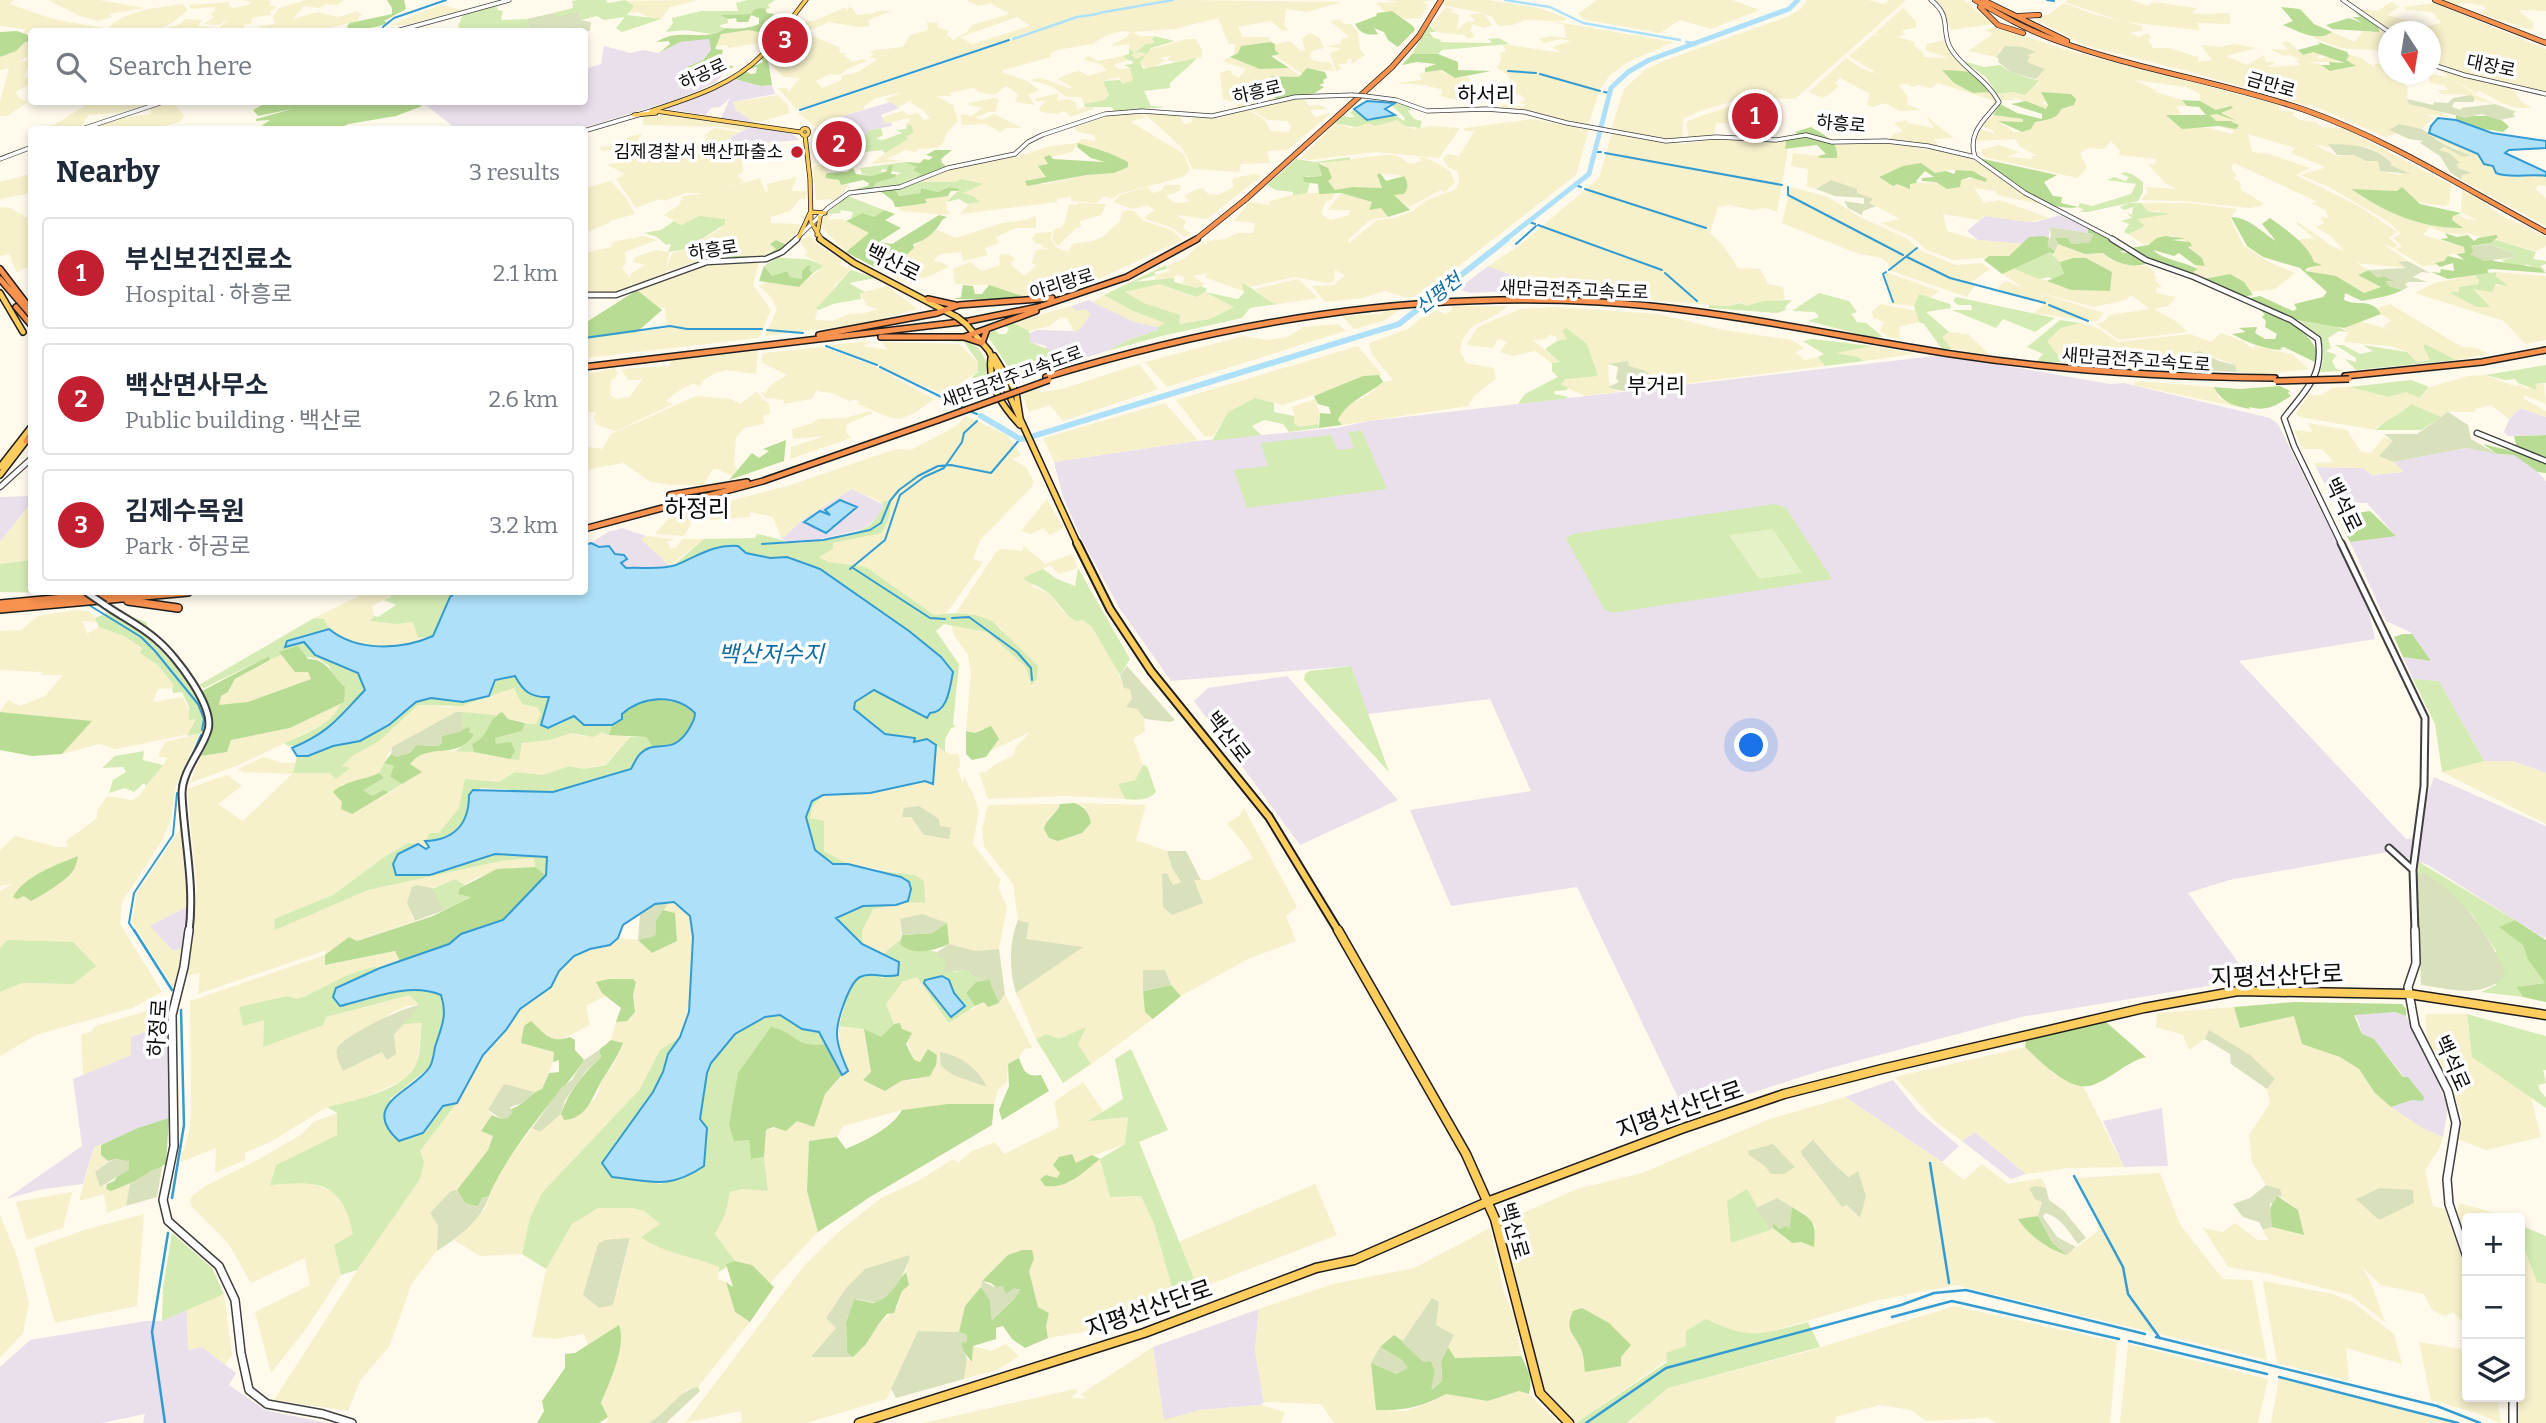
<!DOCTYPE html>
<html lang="en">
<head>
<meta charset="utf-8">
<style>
	body { margin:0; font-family:Bitter,"Noto Sans KR",serif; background:#f6f6f7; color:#1f2937 }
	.controls { position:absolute; right:21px; bottom:21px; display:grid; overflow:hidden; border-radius:7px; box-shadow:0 4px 10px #0003 }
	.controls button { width:63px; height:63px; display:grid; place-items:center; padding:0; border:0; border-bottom:2px solid #e0e1e3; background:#fff; color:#1f2937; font:35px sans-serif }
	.compass { position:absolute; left:2378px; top:21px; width:63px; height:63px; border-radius:50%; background:#fff; box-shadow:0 4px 10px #0003; rotate:168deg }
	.you { position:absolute; left:1752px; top:746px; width:24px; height:24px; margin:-18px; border:5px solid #fff; border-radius:50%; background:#1a73e8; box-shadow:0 0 0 10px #1a73e833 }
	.badge { display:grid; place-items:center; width:46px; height:46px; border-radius:50%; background:#c21f31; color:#fff; font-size:23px; font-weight:700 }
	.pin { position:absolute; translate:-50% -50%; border:4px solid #fff; box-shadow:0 2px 7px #0006 }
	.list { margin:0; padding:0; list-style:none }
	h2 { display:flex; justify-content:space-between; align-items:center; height:91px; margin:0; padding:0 28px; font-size:30px }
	h2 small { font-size:23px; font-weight:400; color:#747a83 }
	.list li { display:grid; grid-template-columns:46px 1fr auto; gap:21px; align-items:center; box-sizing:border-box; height:112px; margin:0 14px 14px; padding:0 14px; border:2px solid #e0e1e3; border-radius:7px }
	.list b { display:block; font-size:26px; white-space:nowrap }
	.list p { margin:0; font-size:23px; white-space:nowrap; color:#747a83 }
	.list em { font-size:23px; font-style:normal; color:#747a83 }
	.icon { flex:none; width:38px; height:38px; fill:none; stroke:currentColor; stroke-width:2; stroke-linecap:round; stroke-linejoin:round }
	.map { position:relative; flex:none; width:2546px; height:1423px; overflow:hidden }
	.search { position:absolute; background:#fff; box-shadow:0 4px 10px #0003; left:28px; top:28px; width:560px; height:77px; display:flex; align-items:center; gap:18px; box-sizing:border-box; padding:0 24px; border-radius:7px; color:#747a83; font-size:26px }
	.panel { position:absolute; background:#fff; box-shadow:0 4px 10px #0003; left:28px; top:126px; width:560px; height:469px; border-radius:7px }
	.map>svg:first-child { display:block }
	.industrial { fill:#eae0ec }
	.farmland { fill:#f6f0cb; fill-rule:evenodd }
	.green { fill:#d4ebb4; fill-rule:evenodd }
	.forest { fill:#b8dc93 }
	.cemetery { fill:#d8e1bc }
	.pitch { fill:#e5f1c6 }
	.water { fill:#aee1f9; stroke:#329cd2; stroke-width:2 }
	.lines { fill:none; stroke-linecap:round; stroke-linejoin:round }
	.stream-far1 { stroke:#329cd2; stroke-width:2 }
	.stream { stroke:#329cd2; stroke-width:2.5 }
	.canal { stroke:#aee1f9; stroke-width:2.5 }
	.river-far1 { stroke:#aee1f9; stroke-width:5 }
	.river { stroke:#aee1f9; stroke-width:6 }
	.minor-far3-casing { stroke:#3f3f3f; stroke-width:5 }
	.minor-far2-casing { stroke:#3f3f3f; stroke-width:7 }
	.minor-far1-casing { stroke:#3f3f3f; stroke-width:9 }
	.minor-casing { stroke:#3f3f3f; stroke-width:10 }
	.major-far3-casing { stroke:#1d1d1d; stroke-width:5 }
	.major-far2-casing { stroke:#1d1d1d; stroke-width:8 }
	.major-far1-casing { stroke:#1d1d1d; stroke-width:10 }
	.major-casing { stroke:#1d1d1d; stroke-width:11 }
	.highway-far2-casing { stroke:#1d1d1d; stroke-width:6 }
	.highway-far1-casing { stroke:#1d1d1d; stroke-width:8 }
	.highway-casing { stroke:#1d1d1d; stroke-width:10 }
	.minor-far3 { stroke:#fff; stroke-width:3.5 }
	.minor-far2 { stroke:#fff; stroke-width:4.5 }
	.minor-far1 { stroke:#fff; stroke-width:5 }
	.minor { stroke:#fff; stroke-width:7 }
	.major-far3 { stroke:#fecd5d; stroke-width:3.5 }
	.major-far2 { stroke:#fecd5d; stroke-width:5 }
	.major-far1 { stroke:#fecd5d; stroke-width:6 }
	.major { stroke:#fecd5d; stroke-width:8 }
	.highway-far2 { stroke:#fa924f; stroke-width:4.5 }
	.highway-far1 { stroke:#fa924f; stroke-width:5 }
	.highway { stroke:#fa924f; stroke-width:7 }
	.minor-bridge-far1-casing { stroke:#3f3f3f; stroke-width:5; stroke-linecap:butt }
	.minor-bridge-casing { stroke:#3f3f3f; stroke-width:9; stroke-linecap:butt }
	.major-bridge-casing { stroke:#1d1d1d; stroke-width:8; stroke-linecap:butt }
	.highway-bridge-casing { stroke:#1d1d1d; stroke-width:8; stroke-linecap:butt }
	.minor-bridge-far1 { stroke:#fff; stroke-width:3.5 }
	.minor-bridge { stroke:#fff; stroke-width:5 }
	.major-bridge { stroke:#fecd5d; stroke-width:5 }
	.highway-bridge { stroke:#fa924f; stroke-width:5 }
	.poi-dot { fill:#c21f31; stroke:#fff; stroke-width:2.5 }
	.labels { text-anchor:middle; stroke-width:7; stroke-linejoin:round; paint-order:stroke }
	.far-street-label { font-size:18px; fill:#0c0c0c; stroke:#fff }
	.far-poi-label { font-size:18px; fill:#0c0c0c; stroke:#fff; text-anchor:end }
	.far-water-label { font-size:19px; font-style:italic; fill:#116ca3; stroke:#fff }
	.far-quarter-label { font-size:21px; fill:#0c0c0c; stroke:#fff }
	.street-label { font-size:21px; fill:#0c0c0c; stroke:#fff }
	.water-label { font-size:23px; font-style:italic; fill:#116ca3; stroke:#fff }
	.quarter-label { font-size:24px; fill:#0c0c0c; stroke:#fff }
	.near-street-label { font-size:24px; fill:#0c0c0c; stroke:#fff }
</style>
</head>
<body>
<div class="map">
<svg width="2546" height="1423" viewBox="0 0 2546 1423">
	<rect width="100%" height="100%" fill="#fffaec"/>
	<path class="industrial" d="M 709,39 L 711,50 L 703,60 L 688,67 L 704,74 L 723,75 L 715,83 L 678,99 L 579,129 L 456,129 L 422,102 L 584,102 L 585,69 L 601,64 L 604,46 L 630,53 L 643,50 L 659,53 L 680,42 Z
		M 735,79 L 761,86 L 772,85 L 775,94 L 733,102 L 736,110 L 754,122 L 721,118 L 730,98 L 720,107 L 711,108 L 706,115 L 665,109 Z
		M 891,102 L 899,108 L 881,115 L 885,123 L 891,122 L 892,126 L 867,131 L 868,134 L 848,140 L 841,134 L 821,134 L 813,129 L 827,127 L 839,117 Z
		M 750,127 L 791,133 L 800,140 L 761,143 L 714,159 L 702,153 Z
		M 2065,214 L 2089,228 L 2088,233 L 2049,227 L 2049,238 L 2044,236 L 2024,244 L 1978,240 L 1967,231 L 1985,216 L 2035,222 Z
		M 1488,266 L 1532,283 L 1521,291 L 1470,293 L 1458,289 Z
		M 1089,300 L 1135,322 L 1158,327 L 1158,330 L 1128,340 L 1107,351 L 1039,372 L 1048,360 L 1046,346 L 1030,342 L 1027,334 L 1037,330 L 1074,331 L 1076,311 L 1071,306 Z
		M 1944,355 L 2110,384 L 2124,383 L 2270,418 L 2278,424 L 2366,601 L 2375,639 L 2239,661 L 2406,839 L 2411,839 L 2434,777 L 2546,826 L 2546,937 L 2544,938 L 2426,864 L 2388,852 L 2229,880 L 2188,893 L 2250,979 L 2021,1017 L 1823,1070 L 1686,1114 L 1577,887 L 1451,906 L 1410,810 L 1531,791 L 1490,699 L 1368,714 L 1350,666 L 1171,681 L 1120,609 L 1081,538 L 1063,497 L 1054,462 L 1196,441 L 1336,428 L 1369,421 Z
		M 2520,408 L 2546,417 L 2546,435 L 2508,436 L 2504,432 L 2509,419 Z
		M 2466,448 L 2503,455 L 2513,454 L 2531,465 L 2546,481 L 2546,773 L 2512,761 L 2484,761 L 2439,681 L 2413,679 L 2403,657 L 2430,661 L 2410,632 L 2386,621 L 2350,542 L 2395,535 L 2367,503 L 2334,503 L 2316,467 L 2363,468 L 2372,475 L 2403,472 L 2394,462 Z
		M 852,489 L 884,505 L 877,518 L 863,529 L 813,541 L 789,543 L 782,539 L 802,520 Z
		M 32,496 L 31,503 L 0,542 L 0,497 Z
		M 622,528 L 646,536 L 641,539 L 670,566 L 626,568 L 621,563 L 621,556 L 591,543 L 608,532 Z
		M 1287,676 L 1398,800 L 1300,845 L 1194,701 L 1208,688 Z
		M 188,906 L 184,948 L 173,951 L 149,926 Z
		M 2395,1012 L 2406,1016 L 2427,1054 L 2448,1108 L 2443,1137 L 2422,1128 L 2391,1107 L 2412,1100 L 2423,1101 L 2374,1039 L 2362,1034 L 2358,1020 L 2354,1014 Z
		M 169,1023 L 169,1118 L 94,1147 L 83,1184 L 43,1189 L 6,1199 L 82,1146 L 73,1079 L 131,1055 L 131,1037 Z
		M 1893,1080 L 1918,1111 L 1959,1146 L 1942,1162 L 1845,1097 Z
		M 2162,1108 L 2168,1166 L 2124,1167 L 2103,1121 Z
		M 1975,1132 L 2026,1174 L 2011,1179 L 1962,1141 Z
		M 1259,1309 L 1255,1350 L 1264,1402 L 1261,1405 L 1200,1410 L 1164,1421 L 1153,1347 Z
		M 187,1310 L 188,1350 L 202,1347 L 236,1373 L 229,1385 L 265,1410 L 327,1423 L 163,1423 L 160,1420 L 161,1423 L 143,1423 L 145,1414 L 102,1423 L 0,1423 L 0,1367 L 30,1340 L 146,1321 L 162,1321 Z"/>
	<path class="farmland" d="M 0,0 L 14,0 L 9,4 L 53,19 L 109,29 L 113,23 L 126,16 L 148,9 L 183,4 L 188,10 L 172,23 L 156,31 L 178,25 L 186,19 L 202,20 L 198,26 L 219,28 L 229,19 L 219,25 L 203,24 L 214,17 L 210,13 L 216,11 L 214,7 L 192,9 L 188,5 L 229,2 L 229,6 L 233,8 L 249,5 L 252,2 L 242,0 L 268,0 L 271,2 L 269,5 L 277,7 L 270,11 L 271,15 L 256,17 L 251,19 L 252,23 L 244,25 L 244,28 L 250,31 L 32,32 L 24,34 L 25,29 L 0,26 Z
		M 48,0 L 99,0 L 145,8 L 109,14 L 112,17 L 98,21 L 80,16 Z
		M 307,0 L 344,0 L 337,5 L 326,4 L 319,8 L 304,6 L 293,19 L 318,12 L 338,17 L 358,11 L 362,16 L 358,17 L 359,21 L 328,28 L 328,31 L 275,31 L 257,27 L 275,24 L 273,17 L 279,8 Z
		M 699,0 L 670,7 L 661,19 L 654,20 L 638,12 L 629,13 L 634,6 L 624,1 Z
		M 966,0 L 1169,0 L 1077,16 L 797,110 L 778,88 L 787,88 L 788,92 L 800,78 L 784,77 L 771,65 L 771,61 L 780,60 L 780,54 L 792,56 L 800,44 L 814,41 L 804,36 L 807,34 L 839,47 L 840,53 L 845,53 L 844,56 L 853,62 L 861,59 L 868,61 L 849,68 L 840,75 L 830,74 L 816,81 L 822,88 L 842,80 L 841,76 L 858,72 L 878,59 L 869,57 L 874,54 L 869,51 L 903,47 L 910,35 L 928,30 L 927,22 L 938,23 L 937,27 L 948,31 L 947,35 L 953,40 L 967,32 L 972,25 L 1010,14 L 990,3 L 978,6 ZM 1017,17 L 1030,26 L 972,44 L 960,37 Z
		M 1180,0 L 1342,2 L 1307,12 L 1286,9 L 1284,25 L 1288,30 L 1283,31 L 1271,21 L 1238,27 L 1243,37 L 1269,37 L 1271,42 L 1241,46 L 1238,53 L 1234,54 L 1235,44 L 1229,44 L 1218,18 L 1175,29 L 1132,32 L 1139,36 L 1154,36 L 1152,39 L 1156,43 L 1146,44 L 1133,53 L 1129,48 L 1130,44 L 1110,46 L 1127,37 L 1130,32 L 1123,31 L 1107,35 L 1092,44 L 1057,50 L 1051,53 L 1051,57 L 1003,70 L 1002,72 L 1027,81 L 1039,90 L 1028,95 L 1035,105 L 1015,102 L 1018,94 L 1006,86 L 994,95 L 978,92 L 974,88 L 949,93 L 951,96 L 936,96 L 953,105 L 958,121 L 946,133 L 944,142 L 937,148 L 918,149 L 916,152 L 905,150 L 887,159 L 903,161 L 871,164 L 913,132 L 911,125 L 907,124 L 910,120 L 908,118 L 885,124 L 882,117 L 903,111 L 908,115 L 918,113 L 924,120 L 930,118 L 923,110 L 910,103 L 912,100 L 898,107 L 885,99 L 903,92 L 876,98 L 863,107 L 865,109 L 839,117 L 827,127 L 816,127 L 798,113 L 1077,18 Z
		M 1386,0 L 1430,0 L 1421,3 L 1428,4 L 1421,18 L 1405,19 L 1392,11 L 1386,13 L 1376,3 L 1399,2 Z
		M 1446,0 L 1488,0 L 1539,8 L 1566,18 L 1564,21 L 1524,20 L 1513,25 L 1499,26 L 1491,16 L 1484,14 L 1492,25 L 1484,28 L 1473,24 L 1470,30 L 1475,36 L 1468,39 L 1464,35 L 1436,32 L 1431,25 L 1445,8 L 1453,9 L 1451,12 L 1459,15 L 1457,30 L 1468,21 L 1473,22 L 1475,18 L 1469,17 L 1472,14 L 1484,13 L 1442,5 Z
		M 1597,0 L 1732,0 L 1760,10 L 1711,29 L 1680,20 L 1660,33 L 1586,20 L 1578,14 Z
		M 1807,0 L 1868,0 L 1884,4 L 1890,0 L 1906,0 L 1795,99 L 1747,97 L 1700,111 L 1683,119 L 1683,139 L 1668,140 L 1611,130 L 1624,89 L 1645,70 L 1663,61 L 1789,16 L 1801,9 Z
		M 1934,0 L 1964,0 L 1993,24 L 1951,30 L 1941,4 Z
		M 2067,0 L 2131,0 L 2148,6 L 2153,2 L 2197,8 L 2192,13 L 2200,14 L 2230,13 L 2230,24 L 2197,23 L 2200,30 L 2126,22 L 2142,26 L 2142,31 L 2130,32 L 2139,37 L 2148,33 L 2151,39 L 2148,39 L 2153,48 L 2169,48 L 2198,57 L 2198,62 L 2212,60 L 2201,45 L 2220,47 L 2234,44 L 2263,49 L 2256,48 L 2226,56 L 2247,65 L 2264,55 L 2266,62 L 2276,62 L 2267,67 L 2301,65 L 2296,61 L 2300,60 L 2290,55 L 2284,56 L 2270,49 L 2288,50 L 2282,42 L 2289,42 L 2303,55 L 2313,52 L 2321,55 L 2317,57 L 2320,59 L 2329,57 L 2337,59 L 2336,62 L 2306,62 L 2320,64 L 2330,71 L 2355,67 L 2345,59 L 2347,54 L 2361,58 L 2376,68 L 2374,64 L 2387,63 L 2388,74 L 2422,74 L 2425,78 L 2396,79 L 2408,87 L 2407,99 L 2422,108 L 2434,109 L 2451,117 L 2422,114 L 2434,117 L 2422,129 L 2399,124 L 2390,130 L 2396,134 L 2385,137 L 2310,104 L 2308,106 L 2195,73 L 2084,45 L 2036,19 L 2049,14 L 2064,3 L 2093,14 L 2121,21 L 2065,2 Z
		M 2444,0 L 2546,0 L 2546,11 L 2518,10 L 2534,23 L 2532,30 L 2479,13 L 2486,9 L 2484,6 L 2468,3 L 2453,5 Z
		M 2392,2 L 2399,7 L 2387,15 L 2429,26 L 2440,23 L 2440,20 L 2434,18 L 2437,17 L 2432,12 L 2408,10 L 2403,7 L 2434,3 L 2546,49 L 2546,93 L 2461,73 L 2489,85 L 2491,82 L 2509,85 L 2522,102 L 2532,108 L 2517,108 L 2502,103 L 2480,91 L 2477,91 L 2477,94 L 2453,79 L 2475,95 L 2495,104 L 2474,100 L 2470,95 L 2441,94 L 2438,90 L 2448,90 L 2439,80 L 2443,85 L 2430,83 L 2428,74 L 2449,77 L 2431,63 L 2431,59 L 2440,57 L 2431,51 L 2430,32 L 2408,26 L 2401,27 L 2411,31 L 2390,31 L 2360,9 L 2377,11 Z
		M 440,5 L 463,10 L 407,25 L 390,25 Z
		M 850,6 L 857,15 L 875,13 L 876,11 L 892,11 L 868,20 L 870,26 L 858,27 L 828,22 L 814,29 L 801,28 L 805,21 L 814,21 L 846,7 L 847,12 Z
		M 1903,8 L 1916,21 L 1916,27 L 1904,30 L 1902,32 L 1905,34 L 1898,37 L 1915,42 L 1914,45 L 1924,54 L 1923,57 L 1948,58 L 1925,50 L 1927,44 L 1945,40 L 1953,56 L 1975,73 L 1943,71 L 1954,83 L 1973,93 L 1990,92 L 1995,101 L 1938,83 L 1931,88 L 1918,85 L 1912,87 L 1907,84 L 1899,85 L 1908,97 L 1907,104 L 1921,110 L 1899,111 L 1886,103 L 1873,107 L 1867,104 L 1870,94 L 1840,78 L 1835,83 L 1839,86 L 1827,96 L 1822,98 L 1809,92 L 1846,58 L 1863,69 L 1878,74 L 1849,56 L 1873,35 L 1877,36 L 1875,33 Z
		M 1339,19 L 1344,24 L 1351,24 L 1358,32 L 1360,49 L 1365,55 L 1351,64 L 1352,59 L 1348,59 L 1346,64 L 1338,64 L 1341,69 L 1336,71 L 1330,53 L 1341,49 L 1326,46 L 1340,44 L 1342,39 L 1350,37 L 1330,21 Z
		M 1551,21 L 1674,42 L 1626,63 L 1610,75 L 1600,89 L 1588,125 L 1502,109 L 1501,105 L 1505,104 L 1524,107 L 1525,104 L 1519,103 L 1525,100 L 1520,94 L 1507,97 L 1484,95 L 1470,98 L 1468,103 L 1441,96 L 1443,90 L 1425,85 L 1396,83 L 1422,80 L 1419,74 L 1437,69 L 1455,78 L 1468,77 L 1476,89 L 1512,88 L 1508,75 L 1497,68 L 1501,60 L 1500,53 L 1506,51 L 1502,44 L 1562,53 L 1552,47 L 1571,41 L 1561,39 L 1544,43 L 1539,39 L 1552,36 L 1566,38 L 1564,25 Z
		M 1998,27 L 2063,49 L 2280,105 L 2279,110 L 2295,112 L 2292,115 L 2300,120 L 2316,122 L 2321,127 L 2344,128 L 2451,185 L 2449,204 L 2444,206 L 2418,202 L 2397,191 L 2352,190 L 2365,199 L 2399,216 L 2459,228 L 2462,228 L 2452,220 L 2453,216 L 2459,214 L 2465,219 L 2477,220 L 2461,213 L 2462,190 L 2479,198 L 2500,215 L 2546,237 L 2546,246 L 2536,251 L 2496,240 L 2498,237 L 2483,238 L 2466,232 L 2468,235 L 2445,233 L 2430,227 L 2423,235 L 2464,247 L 2465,253 L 2450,254 L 2444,261 L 2436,264 L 2438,265 L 2422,266 L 2395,249 L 2402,247 L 2393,238 L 2401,234 L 2389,222 L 2327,186 L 2300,175 L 2324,168 L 2323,166 L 2291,153 L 2295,148 L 2248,134 L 2252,152 L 2269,154 L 2310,168 L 2296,175 L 2359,206 L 2397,232 L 2389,238 L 2398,246 L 2393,248 L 2383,244 L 2408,261 L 2399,263 L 2408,268 L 2356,263 L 2369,270 L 2359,275 L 2381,287 L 2364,293 L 2336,276 L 2304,271 L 2319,266 L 2314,262 L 2307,249 L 2296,240 L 2314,238 L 2297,224 L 2298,222 L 2332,246 L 2344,251 L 2332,237 L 2316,227 L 2324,223 L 2321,217 L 2329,218 L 2325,210 L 2311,203 L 2318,202 L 2234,163 L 2231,168 L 2237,176 L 2233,178 L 2240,182 L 2241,190 L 2263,203 L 2261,206 L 2250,208 L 2183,201 L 2141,200 L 2147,193 L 2146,187 L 2176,189 L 2165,183 L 2148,164 L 2154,164 L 2157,159 L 2119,155 L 2120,151 L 2111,141 L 2104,149 L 2089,148 L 2080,153 L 2087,168 L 2077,178 L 1984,157 L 1981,150 L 1999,145 L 2019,152 L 2007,157 L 2033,159 L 2031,156 L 2037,156 L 2019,146 L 2015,139 L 1974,141 L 1977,128 L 1993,133 L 1994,131 L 1980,125 L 1993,115 L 2023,119 L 2024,122 L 1999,121 L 2013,132 L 2022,132 L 2031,129 L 2035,122 L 2049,120 L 2061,109 L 2074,105 L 2071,94 L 2042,92 L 2046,102 L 2044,101 L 2042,104 L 2048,105 L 2046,109 L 2019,100 L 2021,99 L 2012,97 L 2017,100 L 2001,100 L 1997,94 L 2013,92 L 2025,95 L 2039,82 L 2036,79 L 2045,69 L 2026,62 L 2027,56 L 2034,52 L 2023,47 L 2006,48 L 2000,50 L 1996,57 L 1968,51 L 1993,34 L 1985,30 ZM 2134,80 L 2186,87 L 2200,94 L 2200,101 L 2216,110 L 2232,108 L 2220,112 L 2231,118 L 2217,113 L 2209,115 L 2216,121 L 2230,121 L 2239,125 L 2235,128 L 2219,126 L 2234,131 L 2232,134 L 2209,128 L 2191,127 L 2169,115 L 2181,114 L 2176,106 L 2187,106 L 2182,100 L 2153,91 L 2158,91 ZM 2313,144 L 2330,148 L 2329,144 L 2368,147 L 2385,156 L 2391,162 L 2389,165 L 2400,170 L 2401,175 L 2380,171 L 2379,161 L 2366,161 L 2354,155 L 2337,156 Z
		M 2377,28 L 2388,34 L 2388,51 L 2340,48 L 2312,37 L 2326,36 L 2332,32 L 2355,42 L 2363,31 L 2371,32 Z
		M 749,30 L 769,34 L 765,42 L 728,48 L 727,45 L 716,46 L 721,34 Z
		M 1310,33 L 1319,37 L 1324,48 L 1312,51 L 1310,57 L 1314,61 L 1331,63 L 1334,71 L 1318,70 L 1302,74 L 1274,55 L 1278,54 L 1274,50 L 1275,44 L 1290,41 L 1301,51 L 1305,50 L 1302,39 Z
		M 31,37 L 31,55 L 16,63 L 31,59 L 31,68 L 27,69 L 24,78 L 31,76 L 31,83 L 16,92 L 19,98 L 28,102 L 7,116 L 0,116 L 0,102 L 9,68 L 0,70 L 0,57 L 16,51 Z
		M 1187,39 L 1196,39 L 1202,50 L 1202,57 L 1176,62 L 1167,60 L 1171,56 L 1160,58 L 1166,60 L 1155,66 L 1158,67 L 1147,70 L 1140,62 L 1145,56 L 1136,59 L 1130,55 Z
		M 1088,56 L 1098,61 L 1123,56 L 1127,60 L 1114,65 L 1118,69 L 1130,68 L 1133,80 L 1123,84 L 1119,77 L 1103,81 L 1109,95 L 1105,100 L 1084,104 L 1081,97 L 1067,97 L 1051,86 L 1030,80 L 1041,78 L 1069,88 L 1072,87 L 1057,79 L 1073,72 L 1080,71 L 1088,76 L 1107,70 L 1098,63 L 1083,60 Z
		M 1230,57 L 1260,69 L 1289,68 L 1302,77 L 1280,76 L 1271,83 L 1277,100 L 1270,102 L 1266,96 L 1248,95 L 1266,102 L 1231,112 L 1237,108 L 1236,103 L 1223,99 L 1220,73 L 1230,70 L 1232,74 L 1229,73 L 1239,78 L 1246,69 L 1222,61 Z
		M 1058,93 L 1057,101 L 1069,99 L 1076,103 L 1077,109 L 1092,106 L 1094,109 L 1070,117 L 1067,113 L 1062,111 L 1058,114 L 1041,112 L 1039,108 L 1046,101 L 1036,101 L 1034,99 Z
		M 778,95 L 787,104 L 790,113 L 761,122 L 754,122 L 736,110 L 733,102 Z
		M 994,98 L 999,100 L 995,112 L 988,112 L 975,118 L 982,120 L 994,114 L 1022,128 L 1007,128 L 1000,132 L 986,124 L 962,125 L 961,114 L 972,116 L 982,108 L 965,104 Z
		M 1752,98 L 1760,98 L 1753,105 L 1753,109 L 1740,109 L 1744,118 L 1739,124 L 1716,123 L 1714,136 L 1689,139 L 1686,124 L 1688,121 Z
		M 1299,99 L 1306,101 L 1309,106 L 1320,105 L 1327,109 L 1310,110 L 1316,119 L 1315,117 L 1331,113 L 1287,150 L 1267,151 L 1270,163 L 1241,164 L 1239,172 L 1193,169 L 1182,148 L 1143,112 L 1180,116 L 1184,124 L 1191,123 L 1193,117 L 1217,118 L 1248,110 L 1264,119 L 1271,131 L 1289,132 L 1291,126 L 1287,121 L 1268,120 L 1250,109 Z
		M 90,102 L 159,102 L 118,113 L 89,115 L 82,125 L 70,129 L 43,130 L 61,121 Z
		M 173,102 L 184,116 L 181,121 L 155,129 L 84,130 L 123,115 L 124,118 L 151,114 L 151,107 L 170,105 Z
		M 1138,113 L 1146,117 L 1131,122 L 1184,154 L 1190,170 L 1183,177 L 1119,194 L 1112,199 L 1103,196 L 1097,203 L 1071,201 L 1071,197 L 1057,199 L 1057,202 L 960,214 L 969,204 L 979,202 L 973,196 L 962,193 L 981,184 L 918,182 L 947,169 L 1012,156 L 1014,158 L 1051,146 L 1077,143 L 1082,139 L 1096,141 L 1094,135 L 1078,132 L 1074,128 L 1110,115 ZM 1078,143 L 1109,153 L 1114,173 L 1088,175 L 1041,185 L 1049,164 L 1045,158 L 1072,152 Z
		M 655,114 L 671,116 L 750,127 L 742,131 L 722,127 L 643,125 L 643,116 Z
		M 1926,116 L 1954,138 L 1934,139 L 1939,147 L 1888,140 L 1894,134 L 1903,131 L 1894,123 L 1906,120 L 1908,123 L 1934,128 Z
		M 1533,119 L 1589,130 L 1576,175 L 1424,293 L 1408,298 L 1385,291 L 1362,298 L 1325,302 L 1312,286 L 1334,285 L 1345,275 L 1335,270 L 1334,281 L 1328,283 L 1294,277 L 1251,287 L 1243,283 L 1243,291 L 1204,277 L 1208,273 L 1193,276 L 1205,284 L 1197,288 L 1182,283 L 1185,277 L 1175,275 L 1174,278 L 1155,280 L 1156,275 L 1169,271 L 1167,266 L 1185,258 L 1201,243 L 1207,245 L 1207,241 L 1225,239 L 1237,233 L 1253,233 L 1255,223 L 1234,221 L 1249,202 L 1269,205 L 1270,201 L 1299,193 L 1329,193 L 1334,194 L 1331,200 L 1326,201 L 1321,214 L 1330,220 L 1349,215 L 1350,210 L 1328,210 L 1341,193 L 1373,202 L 1368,210 L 1381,208 L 1388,217 L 1370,220 L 1348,240 L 1349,243 L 1377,220 L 1394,218 L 1413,211 L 1425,201 L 1456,189 L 1459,182 L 1458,172 L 1448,167 L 1443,159 L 1447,154 L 1459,156 L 1474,132 L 1463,130 L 1465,128 Z
		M 1397,120 L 1414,129 L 1431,126 L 1460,128 L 1439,158 L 1375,152 L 1309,160 L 1301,158 L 1335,123 L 1343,122 L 1343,125 L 1351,128 L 1369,123 Z
		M 714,128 L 740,132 L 703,153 L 714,159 L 761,143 L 772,142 L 742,158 L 743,172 L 737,175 L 744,182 L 720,190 L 760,178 L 765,192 L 768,191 L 767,184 L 797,177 L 791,191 L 807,191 L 805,199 L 800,199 L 790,211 L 771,217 L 771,223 L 799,224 L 801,229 L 786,244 L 776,240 L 770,244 L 776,249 L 765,256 L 729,256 L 736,246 L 670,271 L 666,270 L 672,253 L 686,249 L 722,228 L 699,216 L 681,225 L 664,215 L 679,205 L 683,196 L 704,193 L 686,193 L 664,201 L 659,199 L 636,208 L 616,179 L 625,174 L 606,164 L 618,163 L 622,148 L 602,151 L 599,147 L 627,145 L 627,137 L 642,134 L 638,140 L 650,149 L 671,142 L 703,142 L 708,137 L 704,136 Z
		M 1612,133 L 1681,144 L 1719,139 L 1786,141 L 1785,149 L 1788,150 L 1777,212 L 1766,208 L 1753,210 L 1729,205 L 1718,207 L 1710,233 L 1722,244 L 1738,268 L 1760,269 L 1768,284 L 1783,287 L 1785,299 L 1746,306 L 1741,302 L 1727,306 L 1521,291 L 1532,283 L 1488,266 L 1520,245 L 1599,178 Z
		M 2429,133 L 2478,154 L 2484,164 L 2493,166 L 2506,176 L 2525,173 L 2546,176 L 2546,186 L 2538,185 L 2535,189 L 2546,198 L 2546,226 L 2461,180 L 2462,175 L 2471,173 L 2458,168 L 2438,150 L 2443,147 L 2461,156 L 2457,148 L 2443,144 Z
		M 1887,142 L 1915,145 L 1916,148 L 1929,150 L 1931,147 L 1969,157 L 2048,206 L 1998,195 L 1995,191 L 1974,188 L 1984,203 L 2000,200 L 2049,218 L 2026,222 L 1985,216 L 1979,220 L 1943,214 L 1947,231 L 1978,240 L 2024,244 L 2009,256 L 1953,260 L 1925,249 L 1912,237 L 1881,223 L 1900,219 L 1868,202 L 1872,199 L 1864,198 L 1857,193 L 1857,189 L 1846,186 L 1819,186 L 1816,189 L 1807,187 L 1808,169 L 1791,166 L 1793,153 L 1837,158 L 1837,152 L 1833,145 ZM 1903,166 L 1927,167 L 1935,173 L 1950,170 L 1972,171 L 1985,176 L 1961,180 L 1947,189 L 1936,182 L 1909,184 L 1910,188 L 1879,177 Z
		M 1384,155 L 1396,155 L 1410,164 L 1422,161 L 1419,157 L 1427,158 L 1450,171 L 1455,182 L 1445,192 L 1441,190 L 1409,207 L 1393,195 L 1404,176 L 1380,173 L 1377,179 L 1383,188 L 1352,187 L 1335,190 L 1327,181 L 1328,168 L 1321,163 Z
		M 818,165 L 829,166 L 827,176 L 839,180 L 841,185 L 848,184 L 845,191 L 837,199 L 816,200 L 813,167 Z
		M 31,174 L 31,193 L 0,199 L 0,182 Z
		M 1253,174 L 1262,175 L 1207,219 L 1176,215 L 1186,221 L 1183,228 L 1191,234 L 1185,237 L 1172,228 L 1146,219 L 1144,217 L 1155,210 L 1147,205 L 1133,209 L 1113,202 L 1120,195 L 1147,187 L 1153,193 L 1161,191 L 1165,185 L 1180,185 L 1181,189 L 1175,193 L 1166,195 L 1173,202 L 1182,203 L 1190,201 L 1184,196 L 1197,189 L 1203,188 L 1208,194 L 1218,195 L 1234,187 L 1232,180 L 1235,178 Z
		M 611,181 L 626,198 L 635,214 L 610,221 L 609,223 L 585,233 L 585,188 Z
		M 1791,187 L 1828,197 L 1860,217 L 1908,239 L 1919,250 L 1956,265 L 1981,263 L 1990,269 L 1972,282 L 1975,285 L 1967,297 L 1891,271 L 1888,263 L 1882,258 L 1856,253 L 1782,223 Z
		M 943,195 L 951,196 L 946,202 L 947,211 L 950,213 L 948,215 L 900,211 L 899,207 L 926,203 L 924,199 Z
		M 1078,203 L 1106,204 L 1101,215 L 1080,221 L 1081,227 L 1076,228 L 1058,246 L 1052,239 L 1054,229 L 1061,228 L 1065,222 L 1069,204 L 1077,205 Z
		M 2141,203 L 2190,203 L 2237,209 L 2231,217 L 2231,220 L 2243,245 L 2267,261 L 2295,273 L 2275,289 L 2250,292 L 2222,275 L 2203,279 L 2195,275 L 2193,271 L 2198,269 L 2195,265 L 2205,266 L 2202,258 L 2188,246 L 2190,243 L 2174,236 L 2165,236 L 2145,245 L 2128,234 L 2142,228 L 2144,225 L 2136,219 L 2161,211 L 2147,211 Z
		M 0,207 L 11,208 L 31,220 L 30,269 L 24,268 L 17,273 L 9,254 L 0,256 Z
		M 1128,210 L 1134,211 L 1144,221 L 1172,230 L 1182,240 L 1101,278 L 1041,294 L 1018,299 L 989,285 L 955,284 L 953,269 L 970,262 L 982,271 L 1000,265 L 999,255 L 1008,254 L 1015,259 L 1011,262 L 1012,266 L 1025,276 L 1036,265 L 1032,263 L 1036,250 L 1053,248 L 1043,248 L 1043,245 L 1035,243 L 1032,239 L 1036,233 L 1052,232 L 1050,240 L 1055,243 L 1055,247 L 1068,252 L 1072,244 L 1093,241 L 1104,236 L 1120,221 L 1122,212 Z
		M 826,214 L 829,214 L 829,220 L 843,219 L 869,233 L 846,252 L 822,228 L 821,222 Z
		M 1036,216 L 1036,228 L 1016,228 L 996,237 L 999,243 L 985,248 L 988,255 L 963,261 L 961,252 L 940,254 L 933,261 L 941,262 L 949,267 L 928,277 L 903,281 L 876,268 L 889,263 L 937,230 L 956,238 L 1002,223 L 1025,220 Z
		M 645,236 L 657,240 L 625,252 L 626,263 L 622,268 L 631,279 L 630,289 L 614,295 L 585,293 L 585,257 L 588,252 L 612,247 L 611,244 L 616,241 Z
		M 810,236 L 822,248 L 844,261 L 839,264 L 851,270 L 835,285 L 829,299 L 819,305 L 815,320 L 832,321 L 849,314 L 865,313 L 878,309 L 867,306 L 860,293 L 887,286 L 918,309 L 862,324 L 765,336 L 777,309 L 771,297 L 759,286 L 767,282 L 799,287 L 824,266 L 804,255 L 808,253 L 799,240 Z
		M 2058,244 L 2085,254 L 2103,253 L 2110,260 L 2123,264 L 2148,266 L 2155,272 L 2154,275 L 2157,278 L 2155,280 L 2162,288 L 2157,287 L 2156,293 L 2176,297 L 2168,306 L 2154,309 L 2174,320 L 2188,332 L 2119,340 L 2096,324 L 2104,322 L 2109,315 L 2150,309 L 2131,295 L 2126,300 L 2094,307 L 2033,291 L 2104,313 L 2097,321 L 2091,321 L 2034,313 L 2044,304 L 1997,289 L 2005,281 L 2024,288 L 2002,274 L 2012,268 L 2071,290 L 2110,291 L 2112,272 L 2086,258 L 2060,262 L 2053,254 Z
		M 656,250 L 669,252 L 666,273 L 632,286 L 630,274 L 645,265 L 633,262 L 635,257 Z
		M 736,261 L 759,261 L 753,285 L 771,310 L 759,338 L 585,358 L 584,339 L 667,328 L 665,307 L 660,308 L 637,290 L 702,266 Z
		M 2496,272 L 2546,276 L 2546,340 L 2525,344 L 2504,321 L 2415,293 L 2434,283 L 2475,275 L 2479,280 L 2478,284 L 2459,287 L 2460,292 L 2451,292 L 2477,307 L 2474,287 L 2506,285 L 2496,275 Z
		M 1889,273 L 1939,291 L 1930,298 L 1919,294 L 1914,306 L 1893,304 L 1885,274 Z
		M 1298,279 L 1318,298 L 1278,304 L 1267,302 L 1255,289 Z
		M 1158,284 L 1195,297 L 1204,292 L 1235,307 L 1210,319 L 1178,324 L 1179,315 L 1144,303 L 1125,292 Z
		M 1104,295 L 1133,311 L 1166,323 L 1158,327 L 1135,322 L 1092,302 Z
		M 1880,304 L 1916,311 L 1919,322 L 1899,327 L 1900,339 L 1889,337 L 1880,331 L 1884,322 L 1873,318 L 1872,312 Z
		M 2390,304 L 2462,347 L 2476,348 L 2489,354 L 2456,360 L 2425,344 L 2423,346 L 2430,360 L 2417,362 L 2406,351 L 2390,346 L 2344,342 L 2348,332 L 2344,328 L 2359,321 L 2395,331 L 2383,327 L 2391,320 L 2381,314 L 2377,308 Z
		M 1071,306 L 1076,311 L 1086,309 L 1091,314 L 1080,329 L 1074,332 L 1068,319 L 1061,317 L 1049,326 L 1029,331 L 1013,323 Z
		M 1452,306 L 1507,306 L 1498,314 L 1471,327 L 1462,340 L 1460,351 L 1466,363 L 1494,368 L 1496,379 L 1474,396 L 1468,406 L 1342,425 L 1337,421 L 1344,407 L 1368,395 L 1383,382 L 1393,380 L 1372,355 L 1369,343 L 1408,329 L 1433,308 L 1445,314 L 1452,310 Z
		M 1556,307 L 1659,314 L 1724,330 L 1792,340 L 1804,348 L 1795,352 L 1805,360 L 1818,357 L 1825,366 L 1651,388 L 1651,383 L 1660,383 L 1643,370 L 1629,367 L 1628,361 L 1608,365 L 1609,382 L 1611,384 L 1609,387 L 1619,392 L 1585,396 L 1561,385 L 1565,378 L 1598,375 L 1582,342 L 1562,331 L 1567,339 L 1557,341 L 1556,336 L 1549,335 L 1546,339 L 1533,340 L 1561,363 L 1552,363 L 1535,351 L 1512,356 L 1500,352 L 1507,342 L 1498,339 L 1493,348 L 1466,345 L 1478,327 L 1489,322 L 1521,309 Z
		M 1402,308 L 1384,321 L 1354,329 L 1342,316 L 1381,314 L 1385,309 Z
		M 2081,323 L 2098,328 L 2118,342 L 2190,334 L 2211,342 L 2221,333 L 2243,341 L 2253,349 L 2255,346 L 2292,354 L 2309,369 L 2260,375 L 2237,372 L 2235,365 L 2202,353 L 2180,357 L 2162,366 L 2148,365 L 2138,359 L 2133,359 L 2132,364 L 2125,367 L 2063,362 L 2046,341 L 2061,328 Z
		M 1339,324 L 1345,331 L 1167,387 L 1145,362 L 1244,336 L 1268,340 L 1287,337 L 1304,327 Z
		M 1949,332 L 1968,334 L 1990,355 L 1952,349 L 1942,337 Z
		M 872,341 L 863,346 L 888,350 L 882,342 L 959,344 L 978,362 L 978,372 L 943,394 L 829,345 Z
		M 1358,346 L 1382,375 L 1363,376 L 1330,390 L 1283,405 L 1255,398 L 1228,412 L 1213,437 L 1204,436 L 1176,400 Z
		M 1872,346 L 1912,353 L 1914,354 L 1864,361 L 1858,357 L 1833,353 Z
		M 823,347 L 874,366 L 934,399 L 915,413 L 900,419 L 890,418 L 858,404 L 860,402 L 856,399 L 850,401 L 832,393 L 816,391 L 812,399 L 783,404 L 784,400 L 765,398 L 761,392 L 765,393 L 771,385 L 787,375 L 761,362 L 763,353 Z
		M 758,351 L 756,374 L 726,370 L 713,374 L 701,382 L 703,384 L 698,386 L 694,383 L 677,392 L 666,401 L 673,404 L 616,431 L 597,425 L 594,419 L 596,412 L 585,413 L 584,372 L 593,373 L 615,368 L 618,374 L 611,381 L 610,395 L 616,399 L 630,397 L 645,375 L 640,380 L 628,380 L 621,369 L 669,366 L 672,360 Z
		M 1139,364 L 1158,389 L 1063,421 L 1050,405 L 1029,412 L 1021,392 L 1037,388 L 1041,392 L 1062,389 Z
		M 2485,375 L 2511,385 L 2519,386 L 2518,383 L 2527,389 L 2535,384 L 2544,384 L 2546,404 L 2524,395 L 2524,399 L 2546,411 L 2546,417 L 2520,408 L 2509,419 L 2491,405 L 2475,409 L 2475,412 L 2448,412 L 2441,417 L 2411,404 L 2397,416 L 2378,426 L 2376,430 L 2299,417 L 2296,413 L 2309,395 L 2321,395 L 2332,388 L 2349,387 L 2389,397 L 2406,392 L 2419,398 L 2430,387 L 2468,376 Z
		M 2137,381 L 2214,387 L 2219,398 L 2238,407 L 2133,385 Z
		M 757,391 L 762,399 L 769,403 L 770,414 L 763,416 L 764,424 L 744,428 L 736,438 L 734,463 L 737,470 L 732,476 L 717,469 L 713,469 L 705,482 L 706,485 L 672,485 L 651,482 L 623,463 L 585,470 L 585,449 L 588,447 L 602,449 L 611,434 L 696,396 L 731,399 L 740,404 Z
		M 1315,399 L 1320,413 L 1318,424 L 1298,427 L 1294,421 L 1294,412 L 1291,407 Z
		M 1165,403 L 1197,439 L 1195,441 L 1054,462 L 1043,438 Z
		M 870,411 L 873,413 L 847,424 L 846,432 L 851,438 L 790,459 L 791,447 L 825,436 L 793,439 L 792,429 L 811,424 L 818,419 L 845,418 Z
		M 966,416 L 1007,435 L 1021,455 L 1012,459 L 1026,467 L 1034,482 L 1032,487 L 980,540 L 973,559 L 983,562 L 946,614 L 934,615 L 866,567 L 828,562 L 819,557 L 832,543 L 882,533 L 889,517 L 892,500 L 881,502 L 852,489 L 802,520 L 782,539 L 773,517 L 750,512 L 750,517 L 710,520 L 707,513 L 690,516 L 691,524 L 684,536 L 655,534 L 671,516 L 787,486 L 896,449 L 911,450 L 956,426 Z
		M 2308,423 L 2347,430 L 2361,452 L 2371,453 L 2384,437 L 2394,441 L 2380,456 L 2394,462 L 2404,472 L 2372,475 L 2363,468 L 2316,467 L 2314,463 L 2334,462 L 2322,449 L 2303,449 L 2294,430 L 2312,432 Z
		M 1047,499 L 1063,528 L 1050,535 L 1043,528 L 1031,534 L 1021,531 Z
		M 31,503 L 31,560 L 0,564 L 0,542 Z
		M 646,536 L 673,539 L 668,542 L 670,548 L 676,548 L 682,539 L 704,539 L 670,566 L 641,539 Z
		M 1024,546 L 1045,564 L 1072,554 L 1078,568 L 1059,574 L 1050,565 L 1043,569 L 1032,586 L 1051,594 L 1063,612 L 1083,619 L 1092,627 L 1115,664 L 1124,688 L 1130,688 L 1132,699 L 1144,718 L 1145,731 L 1133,739 L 1143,765 L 1135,780 L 1118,784 L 1125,799 L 1064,796 L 988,799 L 979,773 L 986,772 L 994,765 L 1014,755 L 1016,747 L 1030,732 L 991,751 L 999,739 L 983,728 L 975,733 L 966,731 L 971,672 L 968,655 L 954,635 L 951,624 L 987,632 L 1026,667 L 1030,684 L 1037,679 L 1001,628 L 976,615 L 956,613 L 996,552 L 1001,549 L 1022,551 Z
		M 367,592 L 390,592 L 391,596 L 372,606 L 374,616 L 371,621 L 397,624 L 413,622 L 418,638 L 429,638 L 417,643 L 385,648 L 341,639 L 329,629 L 324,619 L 314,618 Z
		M 74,610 L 89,611 L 98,622 L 82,621 L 89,638 L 88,633 L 99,627 L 124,636 L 142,648 L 140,653 L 158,665 L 175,685 L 172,688 L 158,689 L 153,702 L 183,697 L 190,714 L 197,718 L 189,734 L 116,749 L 99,744 L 62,754 L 91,721 L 0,712 L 8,700 L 20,706 L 45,696 L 63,675 L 41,675 L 42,672 L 0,670 L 0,631 L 21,630 L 38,616 Z
		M 281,655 L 295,671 L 308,672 L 311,679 L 248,702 L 219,706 L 221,696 L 229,692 L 235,679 Z
		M 515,688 L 537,707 L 541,714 L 536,724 L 508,719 L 502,713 L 496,715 L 456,712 L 392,747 L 379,773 L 352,784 L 341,784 L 342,802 L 352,813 L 389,793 L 421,772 L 409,764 L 415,758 L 427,752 L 464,750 L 518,760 L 522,744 L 535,740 L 549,740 L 572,733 L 584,736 L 602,732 L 630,737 L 606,764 L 584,769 L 569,766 L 543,775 L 515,772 L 499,782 L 465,779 L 460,808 L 439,833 L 425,841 L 429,847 L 383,858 L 333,895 L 274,919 L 275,929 L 368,890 L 501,861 L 534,858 L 535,867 L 513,868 L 477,877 L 465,885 L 455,879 L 432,888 L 417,885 L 411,916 L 415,921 L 356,941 L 326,965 L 396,951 L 400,961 L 345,976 L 306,996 L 297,999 L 287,996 L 264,1020 L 263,1046 L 326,1017 L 411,995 L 420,1005 L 407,1006 L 391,1013 L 377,1024 L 349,1037 L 343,1070 L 383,1052 L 387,1059 L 394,1036 L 403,1024 L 422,1023 L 417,1063 L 406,1079 L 362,1099 L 327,1107 L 272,1141 L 245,1153 L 245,1160 L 215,1173 L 216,1148 L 180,1162 L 189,1132 L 191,1109 L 190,1001 L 325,955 L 327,950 L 198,994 L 200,973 L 187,975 L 197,889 L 187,789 L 227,775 L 242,786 L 218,804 L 243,821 L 292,774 L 243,772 L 238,769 L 263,757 L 283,763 L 295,763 L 293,773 L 330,773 L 349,768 L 342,766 L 354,755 L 379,741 L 418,705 L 450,707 Z
		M 344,702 L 338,712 L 324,724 L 241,764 L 190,783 L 201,756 L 227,752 L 231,740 L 290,728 Z
		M 199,734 L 176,785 L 171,819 L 163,839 L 122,902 L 120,924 L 162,992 L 132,1008 L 36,1035 L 0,1056 L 0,992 L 22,983 L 73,984 L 7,940 L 0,948 L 0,891 L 12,884 L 0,886 L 0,850 L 15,836 L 58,847 L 68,847 L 66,841 L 97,818 L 97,811 L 107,796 L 132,800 L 138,797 L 168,758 L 158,756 L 165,742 Z
		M 936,745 L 950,754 L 959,754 L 960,768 L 957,768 L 963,784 L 964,777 L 973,794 L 979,810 L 973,844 L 1001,880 L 998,887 L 1007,906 L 999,949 L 975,951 L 949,944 L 946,933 L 900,919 L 901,939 L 882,955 L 862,944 L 862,931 L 873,909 L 917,901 L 924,881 L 915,875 L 848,864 L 824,851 L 823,821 L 810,818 L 813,806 L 823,795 L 870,793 L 925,781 L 936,763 ZM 918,806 L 939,819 L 940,826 L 934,837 L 924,835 L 911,817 L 914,807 Z
		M 2476,761 L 2512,761 L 2546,773 L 2546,824 L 2442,772 Z
		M 1074,803 L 1146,805 L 1136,840 L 1167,851 L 1172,868 L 1181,882 L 1173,885 L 1161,897 L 1194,879 L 1209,880 L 1253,858 L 1242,841 L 1227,824 L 1240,815 L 1244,808 L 1297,907 L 1286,916 L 1296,941 L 1248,959 L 1181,996 L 1171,985 L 1165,970 L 1143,991 L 1145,1012 L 1153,1019 L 1091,1064 L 1078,1044 L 1067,1035 L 1059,1039 L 1046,1034 L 1036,1039 L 1016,993 L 1082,947 L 1026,939 L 1029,923 L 1018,920 L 1013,884 L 984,846 L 982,829 L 988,805 L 1060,804 L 1059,809 L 1047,819 L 1058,841 L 1091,823 L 1089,814 L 1083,806 Z
		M 180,829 L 188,906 L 150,926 L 173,951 L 184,948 L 176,986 L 171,984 L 132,922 L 137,893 Z
		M 670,901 L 690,916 L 693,937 L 689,1012 L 680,1037 L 660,1050 L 640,1089 L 574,1159 L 530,1218 L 522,1254 L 480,1256 L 454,1240 L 485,1209 L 498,1173 L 532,1128 L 540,1132 L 561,1114 L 564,1120 L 581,1113 L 597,1096 L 602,1080 L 614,1064 L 623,1044 L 611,1040 L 616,1022 L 627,1021 L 635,1012 L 633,995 L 636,982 L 596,982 L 605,996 L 586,1006 L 590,1025 L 558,1041 L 548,1038 L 521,1043 L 554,1052 L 553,1062 L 542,1089 L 534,1092 L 504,1085 L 488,1110 L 492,1115 L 481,1130 L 493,1136 L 488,1150 L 457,1190 L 451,1191 L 438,1225 L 437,1251 L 412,1283 L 390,1345 L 360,1381 L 348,1411 L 274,1400 L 375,1243 L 420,1179 L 419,1151 L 451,1112 L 483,1055 L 506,1030 L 520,1009 L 551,987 L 559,971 L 574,956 L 590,949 L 610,945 L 618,938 L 638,940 L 652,953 L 677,941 L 675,913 L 663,910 Z
		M 917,977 L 971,1010 L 984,1002 L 999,1003 L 1005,994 L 1032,1048 L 1024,1049 L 1019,1058 L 1008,1064 L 1007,1082 L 998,1090 L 994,1104 L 948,1104 L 902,1110 L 843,1126 L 837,1137 L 809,1141 L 807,1191 L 818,1232 L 770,1283 L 752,1265 L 735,1261 L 715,1234 L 725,1215 L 730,1192 L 743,1189 L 768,1191 L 764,1157 L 766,1130 L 791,1125 L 797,1121 L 814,1127 L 825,1094 L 848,1071 L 840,1050 L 839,1026 L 864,1029 L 871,1072 L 885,1091 L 901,1081 L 915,1080 L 920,1063 L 914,1060 L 900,1023 L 894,1024 L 886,1004 L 903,980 Z
		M 158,1005 L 162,1025 L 131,1037 L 131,1055 L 83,1075 L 81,1035 L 92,1031 L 95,1026 L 137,1014 Z
		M 2234,1007 L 2240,1028 L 2294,1016 L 2302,1044 L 2340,1057 L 2359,1069 L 2375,1093 L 2391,1107 L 2422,1128 L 2443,1137 L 2439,1149 L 2425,1170 L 2433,1206 L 2445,1209 L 2467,1274 L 2467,1326 L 2453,1312 L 2445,1316 L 2432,1310 L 2424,1294 L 2381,1285 L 2362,1267 L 2371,1283 L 2385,1322 L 2350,1295 L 2270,1274 L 2228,1267 L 2203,1228 L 2223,1232 L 2235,1223 L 2258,1240 L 2268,1240 L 2263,1230 L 2272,1227 L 2303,1235 L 2298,1210 L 2282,1197 L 2279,1189 L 2266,1185 L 2252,1162 L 2249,1135 L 2270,1103 L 2267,1089 L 2275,1079 L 2210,1031 L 2205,1039 L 2189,1050 L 2183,1035 L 2156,1027 L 2157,1013 Z
		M 2425,1014 L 2467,1014 L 2472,1057 L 2531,1097 L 2541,1137 L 2486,1150 L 2459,1140 L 2462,1116 L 2447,1074 L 2427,1038 Z
		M 2025,1047 L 2054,1074 L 2083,1086 L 2124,1167 L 2069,1168 L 2026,1174 L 1975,1132 L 1962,1141 L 1934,1120 L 1895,1077 Z
		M 1083,1082 L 1103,1111 L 1090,1120 L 1128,1117 L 1125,1144 L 1084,1159 L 1060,1172 L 1057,1178 L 1069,1183 L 1100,1159 L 1110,1197 L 1141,1196 L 1154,1224 L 1176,1301 L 1122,1325 L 1048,1338 L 1046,1326 L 1049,1313 L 1038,1307 L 1029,1271 L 1034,1259 L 983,1281 L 981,1287 L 965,1306 L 959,1332 L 918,1331 L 887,1399 L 806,1423 L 738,1423 L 742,1421 L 741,1411 L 685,1423 L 804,1266 L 837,1233 L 881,1198 L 918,1181 L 953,1159 L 958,1163 L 972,1151 L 995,1142 L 1004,1154 L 1059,1127 L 1054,1102 ZM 909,1255 L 906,1272 L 909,1285 L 902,1291 L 898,1307 L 878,1325 L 866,1344 L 812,1356 L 836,1328 L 826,1318 Z
		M 1845,1097 L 1942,1162 L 1964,1180 L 1982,1164 L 2008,1184 L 2042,1178 L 2046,1188 L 2036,1186 L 2042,1202 L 2038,1216 L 2018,1219 L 2022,1225 L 2059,1253 L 2067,1255 L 2099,1230 L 2096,1216 L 2077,1178 L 2160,1173 L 2181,1226 L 2223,1279 L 2252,1280 L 2267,1360 L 1955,1285 L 1875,1301 L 1766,1333 L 1734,1333 L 1686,1347 L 1576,1423 L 1542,1390 L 1500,1223 L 1577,1189 L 1642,1173 L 1770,1119 ZM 1814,1141 L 1835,1165 L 1850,1177 L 1857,1172 L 1859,1218 L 1847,1205 L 1842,1207 L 1802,1155 ZM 1747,1189 L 1756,1208 L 1777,1198 L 1803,1213 L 1815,1225 L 1814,1246 L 1801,1242 L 1791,1243 L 1773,1228 L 1732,1243 Z
		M 337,1113 L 337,1135 L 276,1165 L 270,1184 L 308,1182 L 334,1192 L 349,1212 L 353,1234 L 334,1245 L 341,1275 L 306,1329 L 271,1373 L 255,1312 L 310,1285 L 305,1258 L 251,1283 L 228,1243 L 191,1206 L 190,1198 L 205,1186 L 261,1158 L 302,1134 L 313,1122 Z
		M 101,1145 L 101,1155 L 108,1161 L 95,1172 L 101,1187 L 107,1184 L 106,1189 L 111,1191 L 130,1184 L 126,1206 L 107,1213 L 104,1194 L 79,1201 L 94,1147 Z
		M 1315,1184 L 1337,1235 L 1198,1289 L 1178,1242 Z
		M 72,1192 L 63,1228 L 27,1240 L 16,1202 Z
		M 2460,1203 L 2504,1216 L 2506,1218 L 2467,1218 L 2467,1242 L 2457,1210 Z
		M 598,1208 L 633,1208 L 644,1211 L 661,1225 L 642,1236 L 652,1245 L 696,1257 L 719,1267 L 718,1279 L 726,1282 L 735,1312 L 750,1322 L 698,1387 L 688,1389 L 657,1418 L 648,1423 L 607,1423 L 608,1417 L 601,1404 L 614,1371 L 621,1332 L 619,1326 L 588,1345 L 584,1334 L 554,1339 L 532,1337 L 546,1269 L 572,1224 ZM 630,1239 L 617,1292 L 599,1308 L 583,1295 L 595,1260 Z
		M 144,1214 L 137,1306 L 55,1323 L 34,1248 L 84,1230 Z
		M 0,1215 L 17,1256 L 29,1303 L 23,1333 L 0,1358 Z
		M 1490,1228 L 1504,1293 L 1515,1318 L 1521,1356 L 1455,1358 L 1448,1347 L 1454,1335 L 1436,1325 L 1439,1302 L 1432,1299 L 1402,1342 L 1394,1336 L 1380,1347 L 1376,1410 L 1405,1411 L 1432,1402 L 1446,1394 L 1488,1401 L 1519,1391 L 1529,1394 L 1558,1423 L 1334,1423 L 1321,1404 L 1264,1402 L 1255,1350 L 1259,1309 L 1333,1284 L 1414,1268 Z
		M 2520,1238 L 2537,1282 L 2546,1284 L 2546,1423 L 2518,1423 Z
		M 2263,1281 L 2333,1294 L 2354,1303 L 2394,1334 L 2402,1364 L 2346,1348 L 2349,1381 L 2277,1363 Z
		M 224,1294 L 232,1355 L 225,1365 L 202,1347 L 188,1350 L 187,1310 Z
		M 1954,1306 L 2117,1342 L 2110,1423 L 1997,1423 L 1988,1418 L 1926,1421 L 1911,1410 L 1879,1405 L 1836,1417 L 1835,1423 L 1628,1423 L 1668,1388 L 1805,1352 Z
		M 2419,1342 L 2467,1350 L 2467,1397 L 2497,1397 L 2501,1423 L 2473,1412 L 2431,1400 Z
		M 1006,1344 L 1019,1356 L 997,1370 L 964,1379 L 967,1359 L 972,1361 L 973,1346 L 991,1351 Z
		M 2128,1344 L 2268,1379 L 2258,1423 L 2120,1423 Z
		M 1153,1347 L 1164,1420 L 1200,1410 L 1261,1405 L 1285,1412 L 1281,1423 L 923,1423 L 1075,1389 L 1078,1391 L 1071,1398 L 1086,1399 L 1081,1394 Z
		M 2279,1378 L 2416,1412 L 2453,1423 L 2271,1423 Z"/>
	<path class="green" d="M 578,0 L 606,0 L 608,3 L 625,0 L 634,6 L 627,15 L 661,19 L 622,32 L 616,28 L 625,17 L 604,20 L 597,16 L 581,20 L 578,11 L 558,18 L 553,13 L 573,8 L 572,1 Z
		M 748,0 L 775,0 L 768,5 L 770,8 L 751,14 L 724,15 L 727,16 L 728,23 L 721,25 L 720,27 L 726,28 C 712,38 705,32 691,31 C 683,30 674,31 666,32 L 673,23 L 672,18 L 701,11 L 738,11 L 736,3 Z
		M 497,6 L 498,10 L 503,11 L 501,20 L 527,19 L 530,31 L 462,31 L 458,26 L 463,14 Z
		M 1429,25 L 1436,32 L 1429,32 L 1434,38 L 1442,40 L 1439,42 L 1489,43 L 1492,42 L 1488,39 L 1499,38 L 1509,44 L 1442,50 L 1438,54 L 1412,54 Z
		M 1154,36 L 1175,41 L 1151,48 L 1147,54 L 1139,52 L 1131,55 L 1136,59 L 1146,55 L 1140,62 L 1143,69 L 1197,58 C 1188,68 1178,75 1170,83 L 1170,88 L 1144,91 L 1151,106 L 1168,107 L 1114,111 L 1112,107 L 1085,107 L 1084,104 L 1105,100 L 1109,95 L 1103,81 L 1120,80 L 1123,84 L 1133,80 L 1130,68 L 1124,65 L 1132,64 L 1133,61 L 1127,60 L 1123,56 L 1129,54 L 1129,48 L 1134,53 L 1146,44 L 1155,43 L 1152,39 Z
		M 1963,61 L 1984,67 L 2000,65 L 2011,72 L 2039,81 L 2025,95 L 2013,92 L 1997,94 L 1986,77 Z
		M 1395,103 L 1410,107 L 1411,110 L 1408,111 L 1414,119 L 1422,121 L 1420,128 L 1405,126 L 1397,120 L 1375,126 L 1369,123 L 1355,127 L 1335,123 L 1344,114 L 1346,117 L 1355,117 L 1350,113 L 1354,109 L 1367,120 L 1395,115 L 1404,121 L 1405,118 L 1392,106 Z
		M 907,124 L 911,125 L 914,132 L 906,137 L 908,139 L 885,153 L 882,150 L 850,154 L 848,140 L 868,134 L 867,131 L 881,128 L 883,135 L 876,139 L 883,140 L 902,133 L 896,130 L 906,129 Z
		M 1350,157 L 1350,160 L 1318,163 L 1322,176 L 1306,176 L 1304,182 L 1310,183 L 1307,193 L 1293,195 L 1293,192 L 1276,190 L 1267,185 L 1296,159 L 1315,162 Z
		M 905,162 L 918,167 L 921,174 C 904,186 896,186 874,187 L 874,183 L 901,173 L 882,169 L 881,173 L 872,176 L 862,174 L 860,168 Z
		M 2124,172 L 2132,174 L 2143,182 L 2143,192 L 2138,201 L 2088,212 L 2079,212 L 2084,210 L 2078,207 L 2080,203 L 2092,206 L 2131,194 L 2136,184 L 2107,180 L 2114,177 L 2126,181 L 2129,177 L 2121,174 Z
		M 961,179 L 983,184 L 963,193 L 973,196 L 980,202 L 967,204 L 959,199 L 946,202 L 959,190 L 949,187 L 938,192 L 921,188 L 920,193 L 898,196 L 894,188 L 918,182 L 955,182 Z
		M 848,196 L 884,210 L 874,217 L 863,213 L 851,219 L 853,212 L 840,210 L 841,213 L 826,214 Z
		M 2129,203 L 2141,203 L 2147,211 L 2170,214 L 2137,219 L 2144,225 L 2142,228 L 2128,234 L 2124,232 L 2129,224 L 2121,221 L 2132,218 L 2127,213 L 2132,215 L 2133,207 L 2124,210 L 2120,207 Z
		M 699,216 L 725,219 L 725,224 L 686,249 L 668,252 L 671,244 L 666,245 L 657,237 L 644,233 L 661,230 L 674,221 L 681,225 Z
		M 2496,240 L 2536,252 L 2533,259 L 2546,261 L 2546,264 L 2540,266 L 2546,271 L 2525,264 L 2526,267 L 2508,265 L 2502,260 L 2516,257 L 2511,252 L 2487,244 Z
		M 2050,252 L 2060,262 L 2064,274 L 2054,280 L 2049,277 L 2039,279 L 2012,268 Z
		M 778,257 C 799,261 804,255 824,266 L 813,273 L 809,270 L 802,279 L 790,277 L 787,271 L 772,276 L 764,266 Z
		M 1166,265 L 1167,269 L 1154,272 L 1156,275 L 1134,282 L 1174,278 L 1174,282 L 1197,288 L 1201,286 L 1207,289 L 1205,292 L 1238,299 L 1244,293 L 1242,283 C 1256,289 1264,301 1278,304 L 1250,308 L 1242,318 L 1162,336 L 1107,351 L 1128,340 L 1158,330 L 1158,327 L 1165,323 L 1133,311 L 1104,295 ZM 1159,284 L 1196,297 L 1205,292 L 1234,307 L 1210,319 L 1179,324 L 1180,315 L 1144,303 L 1125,292 Z
		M 851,270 L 876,278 L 849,283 L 865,292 L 860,293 L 861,299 L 833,304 L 819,310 L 816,308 C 829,296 838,283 851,270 Z
		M 2496,272 L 2496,276 L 2508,286 L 2496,284 L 2492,292 L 2473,289 L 2490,307 L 2477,307 L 2452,294 L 2451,292 L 2459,292 L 2459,287 L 2478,284 L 2479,280 L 2475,275 Z
		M 1819,293 L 1849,301 L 1857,312 L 1851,314 L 1857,322 L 1866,323 L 1883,337 L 1870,337 L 1808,321 L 1819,317 L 1815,312 L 1792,311 Z
		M 1919,294 L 1950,304 L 1951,308 L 1926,312 L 1949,332 L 1942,337 L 1952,349 L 1942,349 L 1924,324 L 1919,322 L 1914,306 Z
		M 1956,297 L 2055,318 L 2035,332 L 2003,319 L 1996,328 L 1952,310 L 1972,310 L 1971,305 L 1958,305 L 1953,301 Z
		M 1792,300 L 1785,307 L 1786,310 L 1777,313 L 1709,308 L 1709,305 L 1728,306 L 1741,303 L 1746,306 L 1764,301 Z
		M 2060,320 L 2081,323 L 2061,328 L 2047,341 L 2063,362 L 2036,362 L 2043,354 L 2027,347 Z
		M 2301,321 L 2336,326 L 2348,332 L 2339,331 L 2328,338 L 2331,348 L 2326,351 L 2337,355 L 2332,361 L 2336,369 L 2344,371 L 2320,372 C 2329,344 2320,335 2296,322 Z
		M 1013,323 L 1029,331 L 1030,342 L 1057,353 C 1044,363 1034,375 1017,380 L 987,335 L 994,329 L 999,334 L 1006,334 L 1009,328 L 1004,326 Z
		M 1566,328 L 1587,344 L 1598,376 L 1565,379 L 1561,385 L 1568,387 L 1567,390 L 1555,391 L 1554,394 L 1569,397 L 1564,399 L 1518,404 L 1525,394 L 1558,377 L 1552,371 L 1552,363 L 1560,362 L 1545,349 L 1557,341 L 1567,339 L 1562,331 Z
		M 904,338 C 934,338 976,328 987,364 C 990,373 990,383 992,392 L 972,377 L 978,372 L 978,362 L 964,342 Z
		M 1812,339 L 1872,346 L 1836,353 L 1858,357 L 1864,361 L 1825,366 L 1818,357 L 1824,354 L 1803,341 Z
		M 2425,344 L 2456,360 L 2356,370 L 2345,359 L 2356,362 L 2356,358 L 2335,345 L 2343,345 L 2360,354 L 2373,351 L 2363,345 L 2407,352 L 2417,362 L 2430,360 L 2423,346 Z
		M 2546,365 L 2546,383 L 2535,384 L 2537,390 L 2518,383 L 2515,379 L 2505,380 L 2485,375 Z
		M 2411,380 L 2429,387 L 2419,398 L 2406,392 L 2389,397 L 2349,387 Z
		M 1255,398 L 1274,403 L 1274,412 L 1294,416 L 1294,422 L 1298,427 L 1318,424 L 1319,428 L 1289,432 L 1283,424 L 1264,420 L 1252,426 L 1261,435 L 1212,441 L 1228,412 Z
		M 2411,404 L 2441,417 L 2421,430 L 2376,430 C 2384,420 2401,415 2411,404 Z
		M 1362,431 L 1387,489 L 1247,508 L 1234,470 L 1268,466 L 1261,443 L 1331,435 L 1338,450 L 1354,448 L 1348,432 Z
		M 892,500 L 889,517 L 882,533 L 833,543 L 833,549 L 819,557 L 828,562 L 866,567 L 934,615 L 956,613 L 976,615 L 992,621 L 1038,666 L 1037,679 L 1031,685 L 1026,667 L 987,632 L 944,624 L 936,631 L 959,664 L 953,724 L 956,727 L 951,728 L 945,739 L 945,751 L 927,739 L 914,742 L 914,738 L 885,734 L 854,709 L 855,702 L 874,690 L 922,713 L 921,717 L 942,709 L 953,672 L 906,629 L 820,569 L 787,557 L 770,558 L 745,553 L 674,565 L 704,539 L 755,538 L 757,534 C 768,536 778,539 788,542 C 801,546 850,535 863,529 C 874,524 879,515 884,505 L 881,502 Z
		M 1775,504 L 1786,508 L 1832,579 L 1612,613 L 1604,609 L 1566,538 L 1573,534 Z
		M 31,560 L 32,592 L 68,593 L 0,592 L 0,564 Z
		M 1078,568 L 1130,659 L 1120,675 L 1092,627 L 1083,620 L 1076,621 C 1065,615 1061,606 1052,596 C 1045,588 1032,585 1023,578 L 1043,569 L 1057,579 L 1075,586 Z
		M 390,592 L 456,592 L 450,597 L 433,636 L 418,638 L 413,622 L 397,624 L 370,621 L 374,616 L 378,617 L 396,605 L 383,600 L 391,597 Z
		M 114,610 L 146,622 C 159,660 213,691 204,733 L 187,736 L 196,719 L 189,720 L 189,707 L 182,692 L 173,693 L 172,688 L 174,685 L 158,665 L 140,653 L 142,648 L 124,636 L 99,627 L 95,618 Z
		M 314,618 L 324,619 L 329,629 L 287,641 L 285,647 L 304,642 L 315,655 L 358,673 L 365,690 C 347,708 315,755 286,745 L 285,743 C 314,729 341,723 345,687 L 333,677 L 329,666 L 319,659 L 280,653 L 281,655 L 270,660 L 269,656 L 204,688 L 199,685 Z
		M 1351,666 L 1389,772 L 1304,680 L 1305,674 L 1310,671 Z
		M 515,676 C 523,692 532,699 550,697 L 541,725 C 553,730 564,722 574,716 L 600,726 L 612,725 L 609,735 L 602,732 L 593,737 L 572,733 L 549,740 L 522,743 L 519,760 L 509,759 L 495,744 L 495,738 L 522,731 L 525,723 L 536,724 L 541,714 L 537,707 L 522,704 L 514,688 L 461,706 L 418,705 L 379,741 L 354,755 L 342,766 L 350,768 L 336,779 L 330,773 L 293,773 L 297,756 L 308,756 L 333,746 L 360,741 L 389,725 L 416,702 L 431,698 L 463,702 L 489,696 L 495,680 Z
		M 2413,679 L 2439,681 L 2484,761 L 2442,772 L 2435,724 Z
		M 462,712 L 496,715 L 483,740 L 473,744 L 474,752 L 456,751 L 463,745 L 470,728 L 463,731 Z
		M 630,737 L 646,737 L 653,747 L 641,753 L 631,769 L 553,792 L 481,788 L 469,795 C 469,823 454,840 425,841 L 430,833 L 439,833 L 459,808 L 465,779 L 499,782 L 515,772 L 543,775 L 569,766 L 584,769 L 606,765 Z
		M 144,751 L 143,760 L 163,765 L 146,786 L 144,783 L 134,792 L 125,788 L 109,793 L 113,780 L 126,772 L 123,767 L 102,768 L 115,756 Z
		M 384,763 L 395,766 L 390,777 L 402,784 L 389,792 L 383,790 L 372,796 L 362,790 L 384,778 L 379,773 Z
		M 1143,765 L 1147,766 L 1156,792 C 1149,801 1136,800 1125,799 L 1118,784 L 1135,780 Z
		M 823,795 L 813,806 L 810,818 L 824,821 L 824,851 L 848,864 L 833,864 L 815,850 L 806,817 L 812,801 Z
		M 408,843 L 418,844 L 398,854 L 430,875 L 495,854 L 548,857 L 546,875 L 535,867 L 534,858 L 501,861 L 368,890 L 275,930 L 274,919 L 333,895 L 383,858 Z
		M 2419,862 L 2515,920 L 2500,927 L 2523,945 L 2528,960 L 2545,983 L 2518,987 L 2523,997 L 2481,992 L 2496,985 L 2496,951 L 2486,935 L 2472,914 L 2425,873 L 2418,874 Z
		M 868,869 L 915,875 L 924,881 L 925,903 C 909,900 890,907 873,909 L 862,931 L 862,944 L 835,918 L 863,906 L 896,905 L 901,877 Z
		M 455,879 L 465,885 L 460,888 L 472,896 L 445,910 L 432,889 Z
		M 901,939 L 900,944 L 937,952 L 938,957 L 945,957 L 954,972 L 966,970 L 981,981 L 976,982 L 966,993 L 975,1006 L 949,1023 L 917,977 L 903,981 L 886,1004 L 894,1024 L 881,1038 L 864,1029 L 839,1026 L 848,993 L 857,979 L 873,974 L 883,978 L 899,962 L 882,955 Z
		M 7,940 L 73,942 L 96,966 L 73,984 L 22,983 L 0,992 L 0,948 Z
		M 373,967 L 380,968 L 336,988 L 393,992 L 424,989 L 441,995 L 445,1009 L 443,1031 L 429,1068 L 390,1099 L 423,1133 L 443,1106 L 457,1103 L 420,1151 L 424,1162 L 420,1179 L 357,1270 L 341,1275 L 334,1245 L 353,1234 C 342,1180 317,1181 270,1185 L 276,1165 L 337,1135 L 337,1113 L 327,1107 C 353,1101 408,1090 417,1062 C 421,1050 420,1035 422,1023 L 403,1024 L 419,1005 L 410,995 L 326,1017 L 323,1025 L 263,1047 L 264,1020 L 243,1026 L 239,1007 L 287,996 L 297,999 L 306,996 L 345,976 Z
		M 2467,1014 L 2546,1036 L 2546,1070 L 2543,1070 L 2546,1083 L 2538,1085 L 2540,1091 L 2546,1097 L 2546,1108 L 2472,1057 Z
		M 780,1015 L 802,1029 L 819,1032 L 826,1044 C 793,1048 796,1032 771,1028 C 750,1058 736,1088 729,1124 L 749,1139 L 751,1159 L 764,1157 L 768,1191 L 743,1189 L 730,1192 L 725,1215 L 715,1234 L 735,1261 L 719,1272 L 719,1267 C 694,1256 661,1253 641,1237 L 660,1224 L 644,1211 L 633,1208 L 598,1208 L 572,1224 L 546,1269 L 522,1254 L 530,1218 L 542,1193 L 640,1089 L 660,1050 L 680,1037 C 666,1056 665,1072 654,1091 C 642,1112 618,1145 603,1163 L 637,1179 L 661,1184 C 673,1164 688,1144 698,1122 C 705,1108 702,1089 706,1074 C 715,1045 751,1017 780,1015 Z
		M 1086,1027 L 1078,1044 L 1091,1064 L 1063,1083 L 1036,1039 L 1046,1034 L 1059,1039 Z
		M 1131,1049 L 1168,1130 L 1139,1142 L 1201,1296 L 1170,1309 L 1176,1301 L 1154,1224 L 1141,1196 L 1110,1197 L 1100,1159 L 1125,1144 L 1128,1117 L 1088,1121 L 1123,1099 L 1115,1059 Z
		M 1747,1189 L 1770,1230 L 1731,1243 L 1727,1201 Z
		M 2520,1225 L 2546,1236 L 2546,1284 L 2537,1282 L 2520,1238 Z
		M 172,1233 L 212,1268 L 224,1294 L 162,1321 L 163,1288 Z
		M 1706,1319 C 1750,1341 1763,1334 1808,1322 L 1820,1347 L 1668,1388 L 1627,1423 L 1576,1423 L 1667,1362 L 1666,1353 L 1686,1346 L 1686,1331 Z"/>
	<path class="forest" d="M 387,0 L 404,0 L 406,9 L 384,21 L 387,23 C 375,29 360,29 348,29 L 347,26 L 350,23 L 392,14 L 392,8 Z
		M 2281,7 L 2300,9 L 2314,24 L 2332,32 C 2317,43 2299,31 2283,25 L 2293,21 Z
		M 765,8 L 767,13 L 774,14 L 771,18 L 777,22 L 767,23 L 769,30 L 776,32 L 766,39 L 768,34 L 749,30 L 721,34 L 715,49 L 723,50 L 719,65 L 734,66 L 723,75 L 704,74 L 687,67 L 703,60 L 711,50 L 709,39 L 680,42 L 659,53 L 670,44 L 669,41 L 656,42 C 660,40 663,38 667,37 C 686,31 709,41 726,28 C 738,29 746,29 759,24 L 759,18 L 751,15 L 748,22 L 737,22 L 736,18 L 728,19 L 721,15 L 751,14 L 755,9 Z
		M 2352,8 L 2378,23 L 2379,32 L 2332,29 L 2326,25 L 2349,18 L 2363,23 L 2352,17 L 2360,17 Z
		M 1392,11 L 1413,26 L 1415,30 L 1398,47 L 1388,40 L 1384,32 L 1374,28 L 1378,34 C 1368,36 1359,33 1355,24 L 1376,16 L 1377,13 Z
		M 17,31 L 31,36 L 31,41 L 25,42 L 16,51 L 0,57 L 0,32 Z
		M 777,38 L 768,60 L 772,85 L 761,86 L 735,79 L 745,71 L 751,74 L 756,73 L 757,67 L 747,69 L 763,62 L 762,59 Z
		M 1271,42 L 1275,44 L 1275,50 L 1279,54 L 1271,56 L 1289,68 L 1260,69 L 1230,57 L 1238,53 L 1241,46 Z
		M 2318,42 L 2347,52 L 2349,56 L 2346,60 L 2356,66 L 2330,71 L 2321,65 L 2330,65 L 2329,62 L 2345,63 L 2313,52 L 2303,55 L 2298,50 L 2320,44 Z
		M 1412,54 L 1438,54 L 1458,62 L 1458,70 L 1491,71 L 1455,78 L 1442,70 L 1425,72 L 1425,68 L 1436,64 L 1417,62 L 1402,65 Z
		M 1307,68 L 1325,72 L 1327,78 L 1323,80 L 1324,83 L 1319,85 L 1324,87 L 1315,93 L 1277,100 L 1273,95 L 1271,76 L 1299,77 Z
		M 1942,70 C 1961,71 1986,69 1990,92 L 1973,93 L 1954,83 Z
		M 2041,92 L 2071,94 L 2076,99 L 2074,105 L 2061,109 C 2057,120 2044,120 2035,122 L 2031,129 L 2022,132 L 1998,121 L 2023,122 L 2023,119 L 1993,115 L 2000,104 L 2017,113 L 2042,119 L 2042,114 L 2011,104 L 2026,101 L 2046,109 L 2048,105 Z
		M 2182,100 L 2200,101 L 2216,110 L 2231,106 L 2233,108 L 2221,113 L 2237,121 L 2217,114 L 2210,115 L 2216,121 L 2230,121 L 2239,125 L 2236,129 L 2219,126 L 2182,129 L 2166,115 L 2206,115 L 2199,107 L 2187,106 Z
		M 267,102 L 354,102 L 349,105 L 368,105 L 369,102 L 416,102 L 422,106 L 396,116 L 348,124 L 339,129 L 257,129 L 270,120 L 256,121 L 256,119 L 292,109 L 258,116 L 253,110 Z
		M 2456,114 C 2473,120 2495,109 2509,127 L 2503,132 L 2471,127 L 2456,120 Z
		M 1811,127 C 1824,135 1839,141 1837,158 L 1820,158 L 1818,156 L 1826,154 L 1817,145 L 1785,149 L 1786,141 L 1801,137 L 1795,132 Z
		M 1078,143 L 1109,153 L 1128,162 L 1128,167 L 1114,173 L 1087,175 L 1027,186 L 1025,181 L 1046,177 L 1038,166 L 1048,164 L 1044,157 L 1050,155 L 1053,159 L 1105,162 L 1091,158 L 1077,147 Z
		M 935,150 L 952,150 L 941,159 L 942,163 L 946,166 L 956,165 L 908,183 L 921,174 L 913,170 L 917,167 L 905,162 L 920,163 L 924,159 L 929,160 L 933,157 L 926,155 Z
		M 1979,158 L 2057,175 L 2044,182 L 2053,196 L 2062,197 L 2061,203 L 2078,207 C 2047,214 2003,177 1979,158 Z
		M 1318,163 L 1328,168 L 1332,178 L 1328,181 L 1335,190 L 1352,187 L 1382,188 L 1377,175 L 1380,173 L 1386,181 L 1404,176 C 1408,182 1409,188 1404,194 L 1394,195 L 1410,210 L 1388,217 L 1381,208 L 1369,210 L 1372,202 L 1341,193 L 1319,194 L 1318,184 L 1304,182 L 1303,177 L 1322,176 Z
		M 1921,163 L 1935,173 L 1946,171 L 1954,174 L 1956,170 L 1973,171 L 1987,179 L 1986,182 L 1970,177 L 1961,180 L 1960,187 L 1947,189 L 1936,182 L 1922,181 L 1922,178 L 1934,177 L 1925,171 L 1916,181 L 1917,183 L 1910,184 L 1910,189 L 1897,184 L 1893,186 L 1879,177 L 1903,166 Z
		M 893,164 L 891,174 L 896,174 L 895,177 L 875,183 L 873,190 L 849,191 L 868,186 L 869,183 L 863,180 L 841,185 L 839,180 L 825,178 L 827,173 L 847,172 L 853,168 L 856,174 L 872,176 L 887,171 L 888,167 Z
		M 949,187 L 959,189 L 958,191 L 951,191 L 948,196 L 925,199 L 927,203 L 899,207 L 895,207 L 893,201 L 879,190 L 894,188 L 899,196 L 920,193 L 921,188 L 938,192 Z
		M 2402,187 L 2420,204 L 2461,213 L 2453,216 L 2452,220 L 2463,228 C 2422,229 2384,212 2351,189 L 2397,191 Z
		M 884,210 L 895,214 L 885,220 L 901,228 L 879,242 L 892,244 L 939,215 L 947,217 L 942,220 C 937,230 928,240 913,244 L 914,248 L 904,257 L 876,268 L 846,252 L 869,233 L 846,221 L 863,213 L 874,217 Z
		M 2231,217 C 2249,217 2261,232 2276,241 L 2262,224 L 2270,218 C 2285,229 2308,244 2314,262 L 2322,265 L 2307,268 L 2305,271 L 2336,276 L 2364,293 L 2381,287 L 2358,275 L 2369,270 L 2377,277 L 2384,276 L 2397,282 L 2387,281 L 2389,286 L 2403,290 C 2389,297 2375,298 2362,301 L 2345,293 L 2344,300 C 2358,307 2371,297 2381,314 L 2344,328 L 2291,319 L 2244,299 L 2260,296 L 2293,311 L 2297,309 L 2294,304 L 2323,297 L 2327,292 L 2300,268 L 2263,257 L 2247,246 Z
		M 2075,221 L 2104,234 L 2126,249 L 2120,252 L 2134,254 L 2146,260 L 2144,263 L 2146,264 C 2131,268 2114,263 2103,253 L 2085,254 L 2058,244 L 2054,237 L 2093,235 L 2088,233 L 2088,228 Z
		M 2445,233 L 2457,237 L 2468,235 L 2474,241 L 2478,238 L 2496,235 L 2498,237 L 2491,243 L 2471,246 L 2494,261 L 2540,268 L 2546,273 L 2492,269 L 2487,270 L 2489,273 L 2448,279 L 2431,272 L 2440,273 L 2441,269 L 2454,271 L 2453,263 L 2440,267 L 2435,263 L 2444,261 L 2448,256 L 2465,260 L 2456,254 L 2465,253 L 2464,247 L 2440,239 L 2448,238 Z
		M 2044,236 L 2049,238 L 2048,246 L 2055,251 L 2053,254 L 2050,252 L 2002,274 L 1984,260 L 1989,256 L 2009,256 L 2029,237 Z
		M 2165,236 L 2182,238 L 2184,239 L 2171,240 L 2190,242 L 2192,246 L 2188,247 L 2202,258 L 2205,266 L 2195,265 L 2179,253 L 2174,256 L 2153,250 C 2163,260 2183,261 2198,269 L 2194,271 L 2194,275 L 2147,259 L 2131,248 L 2148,245 L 2157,238 Z
		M 776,240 L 787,245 L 769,258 L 729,258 L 691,264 L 710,258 L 720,243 L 733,242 L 736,246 L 730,256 L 765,256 L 776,249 L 770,244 Z
		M 2073,258 L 2086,258 L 2112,272 L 2110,291 L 2071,290 L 2047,281 L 2064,274 L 2060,262 Z
		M 764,266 L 772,276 L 787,271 L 790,277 L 802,279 L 802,271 L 807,266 L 811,266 L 809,270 L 813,273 L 799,287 L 759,281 Z
		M 2230,274 L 2244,282 L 2253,295 L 2241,297 L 2203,279 Z
		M 963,285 L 973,286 L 975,294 L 982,294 L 989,285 L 1022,296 L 1003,300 L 954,299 L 961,297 Z
		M 637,290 L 662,310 L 637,332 L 585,339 L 585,323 Z
		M 2263,310 C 2285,320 2319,334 2319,364 L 2284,347 L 2280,348 L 2282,350 C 2262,349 2249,343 2232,334 L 2246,332 L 2239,328 L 2257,327 L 2255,333 L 2265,339 L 2275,339 L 2277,334 L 2265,327 L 2266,321 L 2262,317 L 2265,314 L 2261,311 Z
		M 1379,375 L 1383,382 C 1367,395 1346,402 1338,420 L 1342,425 L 1319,428 L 1320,413 L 1331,414 L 1329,407 L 1318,404 L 1314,396 L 1363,376 Z
		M 2280,386 L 2290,391 L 2288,393 L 2291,396 C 2276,405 2269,412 2249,407 L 2250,409 C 2234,406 2221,402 2214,387 L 2239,389 Z
		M 2546,435 L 2546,473 L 2538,472 L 2514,455 L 2497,454 L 2483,444 L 2512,451 L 2517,448 L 2514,436 Z
		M 786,440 L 784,461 L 729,480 L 752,453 L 759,458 L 769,451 L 763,449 Z
		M 2370,511 L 2396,536 L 2350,542 L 2337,516 Z
		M 2403,634 L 2412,634 L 2431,661 L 2403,657 L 2394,637 Z
		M 298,646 L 308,659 C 329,659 330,675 345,687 L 344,702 L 290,728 L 231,740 L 227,752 L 201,756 C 216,727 218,720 202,691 L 269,656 L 270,660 L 235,679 L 228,692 L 221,696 L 219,705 L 248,702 L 311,679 L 308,672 L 295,672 L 279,652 Z
		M 649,700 C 667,700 682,700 695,714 C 693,738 675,747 653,747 L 646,737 L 609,735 L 612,725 L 622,719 L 622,714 L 633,704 Z
		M 0,712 L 92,721 L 62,754 L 32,756 L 0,750 Z
		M 502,712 L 508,719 L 525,723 L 522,731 L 495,738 L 496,744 L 511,742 L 515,751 L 510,759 L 474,752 L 472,744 C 490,737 486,720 502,712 Z
		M 991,726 L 999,739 L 986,757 L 972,760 L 966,754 L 966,731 L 975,733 Z
		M 470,727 L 469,732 L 474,735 C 454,762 428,741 410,764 L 422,772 L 402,784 L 390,777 L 394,766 L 384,763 L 391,754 L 397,757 L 417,745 L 439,746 L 442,736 Z
		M 379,773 L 384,778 L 363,790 L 372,796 L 383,790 L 389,792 L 352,814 L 341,809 L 342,802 L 333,792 C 344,781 364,780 379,773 Z
		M 1074,803 C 1085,807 1089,812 1091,823 L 1082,833 L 1058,841 L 1049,838 L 1044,829 C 1047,817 1058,813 1060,804 Z
		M 78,856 C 77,861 75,869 72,872 C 67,880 41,896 31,901 L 24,896 L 17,899 L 13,897 C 25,875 57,865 78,856 Z
		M 535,867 L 546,875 L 503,920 L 461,934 L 449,944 L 400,961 L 395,951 L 325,965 L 325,955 L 349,937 L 357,941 L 433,916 L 471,897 L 458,894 L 460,888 L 497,869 Z
		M 663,910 L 675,913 L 677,941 L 652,953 L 638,940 L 656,934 L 656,920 Z
		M 2515,920 L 2546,940 L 2546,1002 L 2523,997 L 2517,987 L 2545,983 L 2528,960 L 2523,945 L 2499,927 Z
		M 947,923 L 949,944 C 935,950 914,957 900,944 L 902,935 L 932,933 Z
		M 609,979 L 633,979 L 636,982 L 633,995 L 635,1012 L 627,1021 L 616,1022 L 621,1008 L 602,993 L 596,982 Z
		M 990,979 L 999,1003 L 988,1007 L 984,1002 L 975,1006 L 966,993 L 976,982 Z
		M 1171,985 L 1181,996 L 1153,1019 L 1145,1012 L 1143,991 Z
		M 2295,1002 L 2402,1004 L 2406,1009 L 2406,1016 L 2395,1012 L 2354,1015 L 2362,1034 L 2374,1039 L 2403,1077 L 2408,1077 L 2424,1097 L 2423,1101 L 2412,1100 L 2391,1107 L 2375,1093 L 2359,1069 L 2340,1057 L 2302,1044 L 2294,1016 L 2240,1028 L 2234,1007 Z
		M 531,1021 C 545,1034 550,1044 570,1037 L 575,1040 L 575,1050 L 584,1060 C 574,1077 562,1088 550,1103 C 529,1129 501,1166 489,1196 L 482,1198 L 478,1207 L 465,1203 L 457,1190 L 488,1150 L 493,1136 L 481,1131 L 492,1115 L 501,1119 C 510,1107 514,1110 523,1102 C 530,1097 533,1092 542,1089 L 549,1073 L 559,1072 L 559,1060 L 553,1062 L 554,1052 L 521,1043 L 524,1026 Z
		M 2106,1022 L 2146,1057 C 2126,1062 2112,1078 2093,1085 C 2070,1093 2040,1061 2025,1047 L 2026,1039 Z
		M 900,1023 L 902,1029 L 912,1033 L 906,1044 L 914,1060 L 920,1062 L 928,1049 L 937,1055 L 936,1065 L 930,1076 L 901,1081 L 885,1091 L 863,1080 L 871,1072 L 864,1029 L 881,1037 L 894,1024 Z
		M 771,1027 C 797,1032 793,1048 826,1044 L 842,1075 L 825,1094 L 814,1127 L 797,1121 L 786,1131 L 773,1127 L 766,1130 L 764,1157 L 751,1159 L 749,1140 L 734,1141 L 729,1124 L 738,1073 Z
		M 611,1040 L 623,1043 C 618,1056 611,1066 604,1077 C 593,1093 589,1119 564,1120 L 561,1114 C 568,1092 584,1073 601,1057 L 599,1050 Z
		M 1019,1058 C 1024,1072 1026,1077 1041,1075 L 1049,1091 L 1002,1120 L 999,1110 L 1009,1086 L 1008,1064 Z
		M 948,1104 L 994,1104 L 992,1125 L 870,1197 L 818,1232 L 807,1191 L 809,1141 L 837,1137 L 846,1149 C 866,1140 891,1129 902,1110 Z
		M 169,1118 L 166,1163 C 158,1172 125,1186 111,1191 L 106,1189 L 107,1184 L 114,1181 L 129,1162 L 116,1159 L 108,1161 L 101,1155 L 101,1145 L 138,1128 Z
		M 1072,1154 L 1076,1163 L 1092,1155 L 1100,1159 C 1082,1173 1068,1189 1045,1186 L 1040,1179 L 1046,1175 L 1057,1178 L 1060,1173 L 1053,1165 L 1059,1157 Z
		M 2276,1195 L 2298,1210 L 2304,1235 L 2272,1227 L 2269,1211 Z
		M 1792,1207 C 1815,1221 1816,1222 1814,1247 L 1801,1242 L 1792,1243 L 1773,1228 L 1772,1222 L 1780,1229 L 1790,1215 Z
		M 2038,1216 L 2052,1242 L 2067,1255 C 2050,1251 2027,1234 2018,1219 Z
		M 1022,1250 L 1032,1250 L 1034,1259 L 1029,1271 L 1038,1307 L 1049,1313 L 1046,1326 L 1048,1338 L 1025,1348 L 1012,1339 L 1003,1326 L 996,1328 L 996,1339 L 973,1346 L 972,1362 L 962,1350 L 961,1343 L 967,1335 L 959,1332 L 965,1306 L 981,1287 L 990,1299 L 992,1320 L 1014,1299 L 1020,1289 L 1005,1295 L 991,1283 L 982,1281 L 1008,1255 Z
		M 735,1261 L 752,1265 L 774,1287 L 750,1322 L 735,1312 L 726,1282 L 733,1287 L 726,1264 Z
		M 906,1272 L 909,1285 L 902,1291 L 894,1313 L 887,1314 L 878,1325 L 866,1344 L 853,1357 L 847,1353 L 846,1322 L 854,1299 L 873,1303 L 883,1298 Z
		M 1582,1308 L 1609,1323 L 1631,1345 L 1621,1357 L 1621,1366 L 1585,1372 C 1584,1365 1584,1355 1581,1349 C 1574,1332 1564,1332 1573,1311 Z
		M 619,1325 C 627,1345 609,1384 601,1403 L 608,1417 L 599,1423 L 537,1423 L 544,1411 L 542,1401 L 565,1368 L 565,1354 L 575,1353 Z
		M 1394,1335 L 1431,1361 L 1435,1371 L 1432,1389 L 1442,1381 L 1441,1361 L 1448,1347 L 1455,1358 L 1521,1356 C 1528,1369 1533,1379 1529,1394 L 1519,1391 L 1488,1401 L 1446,1394 C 1423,1407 1402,1411 1376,1410 L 1371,1363 L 1397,1374 L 1403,1361 L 1380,1347 Z"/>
	<path class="cemetery" d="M 578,11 L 581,20 L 591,22 L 590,31 L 530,31 L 527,19 L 553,13 L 558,17 Z
		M 2005,46 L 2023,47 L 2036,52 L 2028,55 L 2030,57 L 2027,62 L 2045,69 L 2036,79 L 2011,72 L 1998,62 L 1999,59 L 1996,57 Z
		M 2470,95 L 2474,97 L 2474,102 L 2454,102 L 2452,107 L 2461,110 L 2461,108 L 2495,104 L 2517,112 L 2513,113 L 2515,117 L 2499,120 L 2481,114 L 2466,118 L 2409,104 L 2407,99 L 2433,105 L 2434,102 L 2448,103 L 2453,98 Z
		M 2399,124 L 2422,129 L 2443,144 L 2471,156 L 2461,156 L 2444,147 L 2439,150 L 2449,153 L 2460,163 L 2456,164 L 2458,168 L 2472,173 L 2462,175 L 2461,180 L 2450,172 L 2440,156 L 2420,143 L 2423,141 L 2409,139 L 2389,130 Z
		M 2328,144 C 2354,145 2371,144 2392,163 L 2390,165 L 2411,174 L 2380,171 L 2378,161 L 2366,161 L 2354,155 L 2337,155 Z
		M 1831,180 L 1857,189 L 1857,193 L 1873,199 L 1869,203 L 1876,206 L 1863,211 L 1862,215 L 1848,208 L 1844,201 L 1864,204 L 1864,198 L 1835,196 L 1816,189 Z
		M 2049,227 L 2088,233 L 2094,235 L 2089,243 L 2071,244 L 2068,238 L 2055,238 L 2058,244 L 2055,251 L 2047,246 L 2051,235 Z
		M 2487,244 L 2511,252 L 2517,257 L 2484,261 L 2470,254 L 2473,252 L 2471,246 Z
		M 2408,261 L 2430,273 L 2422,272 L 2413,277 L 2427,282 L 2409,282 L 2405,284 L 2408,287 L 2403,290 L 2389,286 L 2385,281 L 2396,282 L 2384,276 L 2377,277 L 2369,270 L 2406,268 L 2398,262 Z
		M 2200,351 L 2219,361 L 2235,365 L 2237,372 L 2196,370 L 2182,364 L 2180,357 Z
		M 1628,361 L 1629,366 L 1643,370 L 1663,381 L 1651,383 L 1651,388 C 1636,391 1622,393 1608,387 L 1619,382 L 1616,378 L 1618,367 L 1609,364 Z
		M 2448,412 L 2468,425 L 2471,439 L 2497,454 L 2466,448 L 2394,462 L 2379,456 L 2393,441 L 2384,434 L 2417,434 Z
		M 1127,666 L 1175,720 L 1170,722 L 1145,719 L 1137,709 L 1126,707 L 1132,699 L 1130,689 L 1124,688 L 1120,675 Z
		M 456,712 L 462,712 L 463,731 L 442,736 L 442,743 L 438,746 L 417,745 L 410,753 L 397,757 L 391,754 L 392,747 Z
		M 919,806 L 939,819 L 940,826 L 951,828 L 949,839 L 924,835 L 911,817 L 902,817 L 904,808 Z
		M 1167,851 L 1186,851 L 1201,880 L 1194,880 L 1203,903 L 1172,915 L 1163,907 L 1162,874 L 1167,873 L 1173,885 L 1181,882 L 1172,868 Z
		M 2425,873 C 2464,898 2489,932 2506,976 C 2482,999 2451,989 2421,985 L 2417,874 Z
		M 417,885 L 432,888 L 445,910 L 415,921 L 407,903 L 412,887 Z
		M 670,901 L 656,920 L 656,934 L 653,937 L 638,940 L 640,914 L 655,904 Z
		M 922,914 L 947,923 L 932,933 L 902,935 L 900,919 Z
		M 1018,920 L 1029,923 L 1026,939 L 1083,947 L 1016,993 C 1009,971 1009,942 1018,920 Z
		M 949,944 L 975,951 L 999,949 L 1005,994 L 999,1003 C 996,994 991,989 990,980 L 981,981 L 966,970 L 945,972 L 945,957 L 937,957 L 937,952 Z
		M 1143,970 L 1165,970 L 1171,985 L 1143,991 Z
		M 420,1005 L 394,1035 L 396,1054 L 387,1060 L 382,1052 L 343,1071 C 340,1064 335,1056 337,1049 C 341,1037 405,1006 420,1005 Z
		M 2209,1030 L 2250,1055 L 2275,1079 L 2267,1089 L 2231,1064 L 2230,1054 L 2205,1039 Z
		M 599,1050 L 601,1057 L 586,1071 L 565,1100 L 561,1114 L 540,1132 L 532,1128 L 562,1087 L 572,1080 L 584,1060 Z
		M 940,1052 C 963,1057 976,1067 987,1087 L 953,1075 L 941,1066 Z
		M 504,1084 L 534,1092 L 523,1103 L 510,1107 L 513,1112 L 508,1118 L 501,1119 L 488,1110 Z
		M 1813,1140 L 1835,1165 L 1849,1177 L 1858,1171 L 1866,1196 L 1860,1218 L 1847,1205 L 1842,1207 L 1802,1155 L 1801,1151 Z
		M 1773,1144 L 1795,1167 L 1784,1174 L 1771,1174 L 1765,1166 L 1749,1155 L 1748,1151 Z
		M 116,1159 L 129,1161 L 129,1170 L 100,1187 L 95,1172 L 108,1162 Z
		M 162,1167 L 157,1197 L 126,1206 L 130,1184 L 152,1170 Z
		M 2266,1185 L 2280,1189 L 2282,1197 L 2276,1195 L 2276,1200 L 2270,1204 L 2272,1227 L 2263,1230 L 2259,1222 L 2243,1217 L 2233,1204 L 2250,1198 Z
		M 2036,1186 L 2046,1188 L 2049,1200 L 2064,1211 L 2086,1238 L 2078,1244 C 2069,1232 2061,1217 2045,1213 L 2043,1217 L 2057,1237 L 2076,1247 L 2067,1255 L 2052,1242 L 2038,1216 L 2042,1202 L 2035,1199 L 2029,1188 Z
		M 2380,1188 L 2413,1190 L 2414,1203 L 2379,1220 L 2356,1199 Z
		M 457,1190 L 465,1203 L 477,1207 L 482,1198 L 489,1196 C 482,1220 457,1238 437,1251 L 438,1225 L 430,1213 L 451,1191 Z
		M 1777,1198 L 1792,1207 L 1790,1229 L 1786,1226 L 1780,1229 L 1773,1223 L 1773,1228 L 1770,1230 L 1756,1208 Z
		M 630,1238 L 613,1305 L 599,1308 L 583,1295 L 598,1244 L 605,1240 Z
		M 910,1255 C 907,1270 890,1304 871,1302 C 865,1301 860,1299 854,1299 L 846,1322 L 847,1353 L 853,1357 L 811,1357 L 836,1328 L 826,1318 L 847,1287 L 865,1269 Z
		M 982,1281 L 994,1287 L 1003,1286 L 1006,1294 L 1014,1288 L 1020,1290 L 1014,1299 L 992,1320 L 990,1301 L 981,1287 Z
		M 1432,1298 L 1439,1302 L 1436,1325 L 1454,1335 L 1441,1361 L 1442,1381 L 1431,1389 L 1435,1371 L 1431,1361 L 1423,1362 L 1402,1342 Z
		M 918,1331 L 959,1332 L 967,1335 L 967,1342 L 961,1343 L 967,1359 L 964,1379 L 896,1398 L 891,1389 Z
		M 1380,1347 L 1403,1361 L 1408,1368 L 1397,1374 L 1371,1363 Z
		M 698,1387 L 700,1391 L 666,1423 L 648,1423 C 667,1414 678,1390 698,1387 Z"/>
	<path class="pitch" d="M 1773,529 L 1802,573 L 1759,579 L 1729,535 Z"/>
	<path class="water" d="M 1367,101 L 1395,103 L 1385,109 L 1395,115 L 1367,120 L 1354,109 Z
		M 2438,118 L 2456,120 L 2492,133 L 2546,141 L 2546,148 L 2509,150 L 2505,153 L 2546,172 L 2546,176 C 2529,173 2511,179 2496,173 L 2493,166 L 2484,164 L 2478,154 L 2429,133 L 2431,126 Z
		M 840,500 L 857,507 L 826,533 L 804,522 L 820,511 L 830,515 L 825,510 Z
		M 591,543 L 599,547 L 609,546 L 615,554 L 624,555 L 627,559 L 621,563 L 626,568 C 642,567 661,570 676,565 C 698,556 713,544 738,546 L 746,553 L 770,558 L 787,557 L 820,569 L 909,631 L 941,657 L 953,672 C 950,686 948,713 930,713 L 927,718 L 874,690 L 855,702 L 854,709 L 885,734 L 915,738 L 914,742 L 927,739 L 936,745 L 933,784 L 925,781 L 870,793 L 823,795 L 812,801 L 806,817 L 815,850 L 833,864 L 848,864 L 901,877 L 909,882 L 911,889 L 908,901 L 896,905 L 863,906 L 836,918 L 862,944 L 899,962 L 898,975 C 884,979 873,971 860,977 C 849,983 837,1020 837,1033 C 837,1046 843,1059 848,1071 L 842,1075 L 819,1032 L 802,1029 L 780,1015 L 765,1017 L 735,1034 L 711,1063 L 707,1073 L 700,1119 L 707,1128 L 704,1166 C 669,1190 651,1181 612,1177 L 602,1163 L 653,1092 L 663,1072 L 668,1054 L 680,1037 L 689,1012 L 693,937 L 690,916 L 674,902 L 655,904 L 623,925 L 618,938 L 610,945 L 590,949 L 574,956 L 559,971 L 551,987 L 520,1009 L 506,1030 L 483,1055 L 457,1103 L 443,1106 L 423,1133 L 399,1141 C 358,1104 414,1091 429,1068 C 433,1063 434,1053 435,1047 C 441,1028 448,1016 441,995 C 409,982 373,998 340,1006 L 333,997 L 336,988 L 380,968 L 449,944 L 461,934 L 503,920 L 546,875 L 547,857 L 495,854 L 430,875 L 396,875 L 393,864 L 398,854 L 418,844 L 426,849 L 429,847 L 425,841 C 454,840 469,824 469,795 L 473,790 L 553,792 L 631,769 C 634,764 636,758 640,754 C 657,737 671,758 689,729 C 692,723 695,720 695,713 C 675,693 642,696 622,714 L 622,719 L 612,725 L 584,725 L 574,716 L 548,728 L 541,725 L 549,697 C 531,698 523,691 515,676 L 495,680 L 489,696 L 463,702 L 431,698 L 416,702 L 389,725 L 360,741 L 333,746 L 308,756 L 297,756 L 292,748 C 330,732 338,718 365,690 L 358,673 L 315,655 L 304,642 L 285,647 L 287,641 L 329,629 C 357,652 401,650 433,636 L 450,597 L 456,592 L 584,592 L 585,545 Z
		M 942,976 L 949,980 L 954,993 L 965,1006 L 951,1017 L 924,983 L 925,980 Z"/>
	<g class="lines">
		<path class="stream-far1" d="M 2047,0 L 2054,1
			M 384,26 L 394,18 L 446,0
			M 381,32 L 383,27
			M 1508,71 L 1536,73
			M 1540,74 L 1600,91
			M 1604,92 L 1610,93
			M 800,110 L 1009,40
			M 1596,152 L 1601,152
			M 1605,153 L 1782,185
			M 1575,185 L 1581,187
			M 1788,187 L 1788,195 L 1903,255
			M 1585,189 L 1706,228
			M 1527,221 L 1535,224
			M 1538,225 L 1662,270
			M 1516,244 L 1536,226
			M 1907,257 L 1950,278 L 2045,303
			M 1889,270 L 1917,248
			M 1886,272 L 1883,274 L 1893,302
			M 1665,273 L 1697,301
			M 2049,305 L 2088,321
			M 767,330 L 803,333
			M 584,338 L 670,326 L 687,329 L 762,329
			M 826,346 L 877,365
			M 880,367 L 964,408
			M 969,411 L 977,414
			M 762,544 L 823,540 L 870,530 L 881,523 L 890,501 L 899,490 L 918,476 L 938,466 L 951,465 L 991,473 L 1020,439
			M 853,568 L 930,618 L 945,619
			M 850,569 L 885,540 L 900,495 L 924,477 L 944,468 L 962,442 L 964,433 L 977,421
			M 89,605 L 141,637 L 155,651 L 198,704 L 204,719 L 202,730
			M 952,618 L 969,617 L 1017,652 L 1031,668 L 1032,680
			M 188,765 L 201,735
			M 179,785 L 183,777
			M 135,932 L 129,923 L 134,893 L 173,835 L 177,793"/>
		<path class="stream" d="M 134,930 L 172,990
			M 1930,1163 L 1949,1283
			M 2074,1176 L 2123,1267 L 2128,1294 L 2159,1337
			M 172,1198 L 184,1125 L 181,1010
			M 1892,1317 L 1952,1301 L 2119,1339
			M 2156,1337 L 2437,1406 L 2480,1423
			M 2129,1341 L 2267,1374
			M 2279,1377 L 2458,1423
			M 165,1423 L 152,1332 L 168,1233
			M 1586,1423 L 1666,1368 L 1901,1305 L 1934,1293 L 1966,1290 L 2145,1334"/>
		<path class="canal" d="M 1505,0 L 1550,7 L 1583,23 L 1680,40
			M 1099,13 L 1173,0
			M 1013,39 L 1077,17 L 1097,14
			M 1686,42 L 1696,43"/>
		<path class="river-far1" d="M 1505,240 L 1589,174 L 1611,88 L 1628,72 L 1649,60 L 1789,9 L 1798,0"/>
		<path class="river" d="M 981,416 L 1020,439 L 1027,438 L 1399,324 L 1507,239"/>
		<g class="minor-far3-casing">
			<path id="minor-far3" d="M 1931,0 C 1953,17 1940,31 1951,49 C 1962,68 1986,78 1999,102 C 1985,120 1967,132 1975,157 L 2025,193 L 2115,240
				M 2343,0 L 2389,32
				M 393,32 L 509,0
				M 2430,64 L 2464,75 L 2546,94
				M 1365,96 L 1396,100 L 1427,111 L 1486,109 L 1525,112 L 1567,123 L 1666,141 L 1716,137 L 1776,140 L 1806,135 L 1832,142 L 1886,141 L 1928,146 L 1975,157
				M 79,130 L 163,102
				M 584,131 L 651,111
				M 0,159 L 32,147
				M 795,240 L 828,208 L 849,193 L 900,187 L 948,168 L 1015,154 L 1028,142 L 1042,135 L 1105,114 L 1142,111 L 1212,116 L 1295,97 L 1352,95"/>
		</g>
		<g class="minor-far2-casing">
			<path id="minor-far2" d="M 2112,239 L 2146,260 L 2194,277 L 2291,320 L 2318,339 C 2324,377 2305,390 2284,418 L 2294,446 L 2342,545
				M 584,295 L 616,295 L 707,262 L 766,259 L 782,252 L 797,239
				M 2477,433 L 2546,461
				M 0,487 L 32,458"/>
		</g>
		<g class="minor-far1-casing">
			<path id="minor-far1" d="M 2341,543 L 2425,718 L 2424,786 L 2413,870 L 2415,932
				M 105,605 C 122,617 143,627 158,641 C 176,656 215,707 208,730 C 202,751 182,770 182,794 C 184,840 195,885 189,932
				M 2389,848 L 2412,869"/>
		</g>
		<g class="minor-casing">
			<path id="minor" d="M 189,930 L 184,967 L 172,1015 L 174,1146 L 163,1200 L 168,1221 L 219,1266 L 235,1300 L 241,1353 L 249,1390 L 267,1404 L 323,1414 L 352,1423
				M 2415,930 L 2416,963 L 2408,987 L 2415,1026 L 2448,1091 L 2456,1123 L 2447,1179 L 2449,1204 L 2467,1257
				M 2513,1397 L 2513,1423"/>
		</g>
		<g class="major-far3-casing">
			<path id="major-far3" d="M 651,111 C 690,98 733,85 762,55 C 779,39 791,18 806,0
				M 656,111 L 800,132
				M 634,115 L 656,113
				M801.5 132a3.5 3.5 0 1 1 7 0a3.5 3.5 0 1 1-7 0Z
				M 805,135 L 810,179 L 811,222 L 822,240
				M 811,212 L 825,213
				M 817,235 L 820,217
				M 799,237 L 810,213"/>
		</g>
		<g class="major-far2-casing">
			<path id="major-far2" d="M 820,239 L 854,263 L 957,317
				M 0,293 L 23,332
				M 966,324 L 989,351 L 1078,545
				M 994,356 L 1016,392 L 1020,418
				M 991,358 C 988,385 1002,406 1020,425
				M 0,467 L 32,426
				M 0,475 L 26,441"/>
		</g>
		<g class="major-far1-casing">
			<path id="major-far1" d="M 1077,543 L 1110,609 L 1151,671 L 1269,817 L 1339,932"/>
		</g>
		<g class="major-casing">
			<path id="major" d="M 1338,930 L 1466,1154 L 1495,1219 L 1540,1393 L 1569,1423
				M 859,1423 L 1144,1333 L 1316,1268 L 1354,1260 L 1487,1202 L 1681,1129 L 1784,1094 L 1882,1069 L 2144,1008 L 2238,991 L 2409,994 L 2546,1015"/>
		</g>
		<g class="highway-far2-casing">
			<path id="highway-far2" d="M 1975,0 C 2001,15 2027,30 2055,40 C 2137,70 2223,82 2305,110 C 2390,140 2467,190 2546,232
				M 1983,0 L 2067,41
				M 2435,0 L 2546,43
				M 1980,7 L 1998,25 L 2023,33
				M 2019,16 L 2039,15
				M 1195,240 L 1246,199 L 1392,67 L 1419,36 L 1441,0"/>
		</g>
		<g class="highway-far1-casing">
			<path id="highway-far1" d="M 0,269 L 32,311
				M 0,279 L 32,316
				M 928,299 L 955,305
				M 16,307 L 32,326
				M 819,335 L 937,313 L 959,305 L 1052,298
				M 881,337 L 964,337 L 1036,311
				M 964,337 L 982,343 L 987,329
				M 584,367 L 969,321 L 1038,307 L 1127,277 L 1197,239
				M 2345,376 L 2482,362 L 2546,350
				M 1046,377 C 1227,322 1410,291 1600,302 C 1721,309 1838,337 1958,355 C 2063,371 2169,377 2275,378
				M 26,441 L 32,436
				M 670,495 L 747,482
				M 584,529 L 763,481 L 938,420"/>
		</g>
		<g class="highway-casing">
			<path id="highway" d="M 128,601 L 178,608
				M 0,604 L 129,592
				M 0,609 L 188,592"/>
		</g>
		<use href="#minor-far3" class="minor-far3"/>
		<use href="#minor-far2" class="minor-far2"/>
		<use href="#minor-far1" class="minor-far1"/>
		<use href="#minor" class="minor"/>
		<use href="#major-far3" class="major-far3"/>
		<use href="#major-far2" class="major-far2"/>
		<use href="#major-far1" class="major-far1"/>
		<use href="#major" class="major"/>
		<use href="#highway-far2" class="highway-far2"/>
		<use href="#highway-far1" class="highway-far1"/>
		<use href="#highway" class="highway"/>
		<g class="minor-bridge-far1-casing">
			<path id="minor-bridge-far1" d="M 1352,95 L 1365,96"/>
		</g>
		<g class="minor-bridge-casing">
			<path id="minor-bridge" d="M 86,592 L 105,605"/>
		</g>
		<g class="major-bridge-casing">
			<path id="major-bridge" d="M 957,317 L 966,324"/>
		</g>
		<g class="highway-bridge-casing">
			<path id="highway-bridge" d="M 2276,381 L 2349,379
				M 938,420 L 1049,380"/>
		</g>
		<use href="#minor-bridge-far1" class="minor-bridge-far1"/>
		<use href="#minor-bridge" class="minor-bridge"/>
		<use href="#major-bridge" class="major-bridge"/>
		<use href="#highway-bridge" class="highway-bridge"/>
	</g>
	<circle class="poi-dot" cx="797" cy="152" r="7"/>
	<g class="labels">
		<g class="far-street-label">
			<text transform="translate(2491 66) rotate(12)" y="6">대장로</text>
			<text transform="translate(703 74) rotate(-25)" y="6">하공로</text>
			<text transform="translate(2271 85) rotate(16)" y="6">금만로</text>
			<text transform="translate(1257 92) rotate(-13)" y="6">하흥로</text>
			<text transform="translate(1841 124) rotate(5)" y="6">하흥로</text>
			<text transform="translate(713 250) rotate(-8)" y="6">하흥로</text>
			<text transform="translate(1062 284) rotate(-17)" y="6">아리랑로</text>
			<text transform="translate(1574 290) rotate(2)" y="6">새만금전주고속도로</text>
			<text transform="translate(2136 360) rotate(4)" y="6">새만금전주고속도로</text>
			<text transform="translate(1012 377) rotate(-20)" y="6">새만금전주고속도로</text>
		</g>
		<g class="far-poi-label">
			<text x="783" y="158">김제경찰서 백산파출소</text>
		</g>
		<g class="far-water-label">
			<text transform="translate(1438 293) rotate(-38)" y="7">신평천</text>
		</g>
		<g class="far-quarter-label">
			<text x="1486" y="102">하서리</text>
			<text x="1656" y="393">부거리</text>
		</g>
		<g class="street-label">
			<text transform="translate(893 263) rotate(26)" y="7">백산로</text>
			<text transform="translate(2343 505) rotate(64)" y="7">백석로</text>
			<text transform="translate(1228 737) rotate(52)" y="7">백산로</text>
			<text transform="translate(158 1028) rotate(-86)" y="7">하정로</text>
			<text transform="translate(2452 1063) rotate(66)" y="7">백석로</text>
			<text transform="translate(1514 1231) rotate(74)" y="7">백산로</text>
		</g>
		<g class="water-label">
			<text x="771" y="662">백산저수지</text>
		</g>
		<g class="quarter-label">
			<text x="697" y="517">하정리</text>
		</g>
		<g class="near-street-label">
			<text transform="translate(2277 976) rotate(-2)" y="8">지평선산단로</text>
			<text transform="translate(1680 1110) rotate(-19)" y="8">지평선산단로</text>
			<text transform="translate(1149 1309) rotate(-19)" y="8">지평선산단로</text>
		</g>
	</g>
</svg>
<div class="controls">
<button>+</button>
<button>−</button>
<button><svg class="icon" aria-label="layers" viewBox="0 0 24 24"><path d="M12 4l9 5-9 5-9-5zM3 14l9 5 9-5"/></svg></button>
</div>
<svg class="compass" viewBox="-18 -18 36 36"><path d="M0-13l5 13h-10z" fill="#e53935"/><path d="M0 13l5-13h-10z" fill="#747a83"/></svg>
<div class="you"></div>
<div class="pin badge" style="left:1755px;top:116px">1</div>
<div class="pin badge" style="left:839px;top:144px">2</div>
<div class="pin badge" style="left:785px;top:40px">3</div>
<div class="search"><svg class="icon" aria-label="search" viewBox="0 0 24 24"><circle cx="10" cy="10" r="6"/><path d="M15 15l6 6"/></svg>Search here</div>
<section class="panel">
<h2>Nearby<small>3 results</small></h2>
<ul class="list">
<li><span class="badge">1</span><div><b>부신보건진료소</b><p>Hospital · 하흥로</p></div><em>2.1 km</em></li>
<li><span class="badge">2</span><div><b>백산면사무소</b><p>Public building · 백산로</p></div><em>2.6 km</em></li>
<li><span class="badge">3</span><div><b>김제수목원</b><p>Park · 하공로</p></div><em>3.2 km</em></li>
</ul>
</section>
</div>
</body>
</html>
